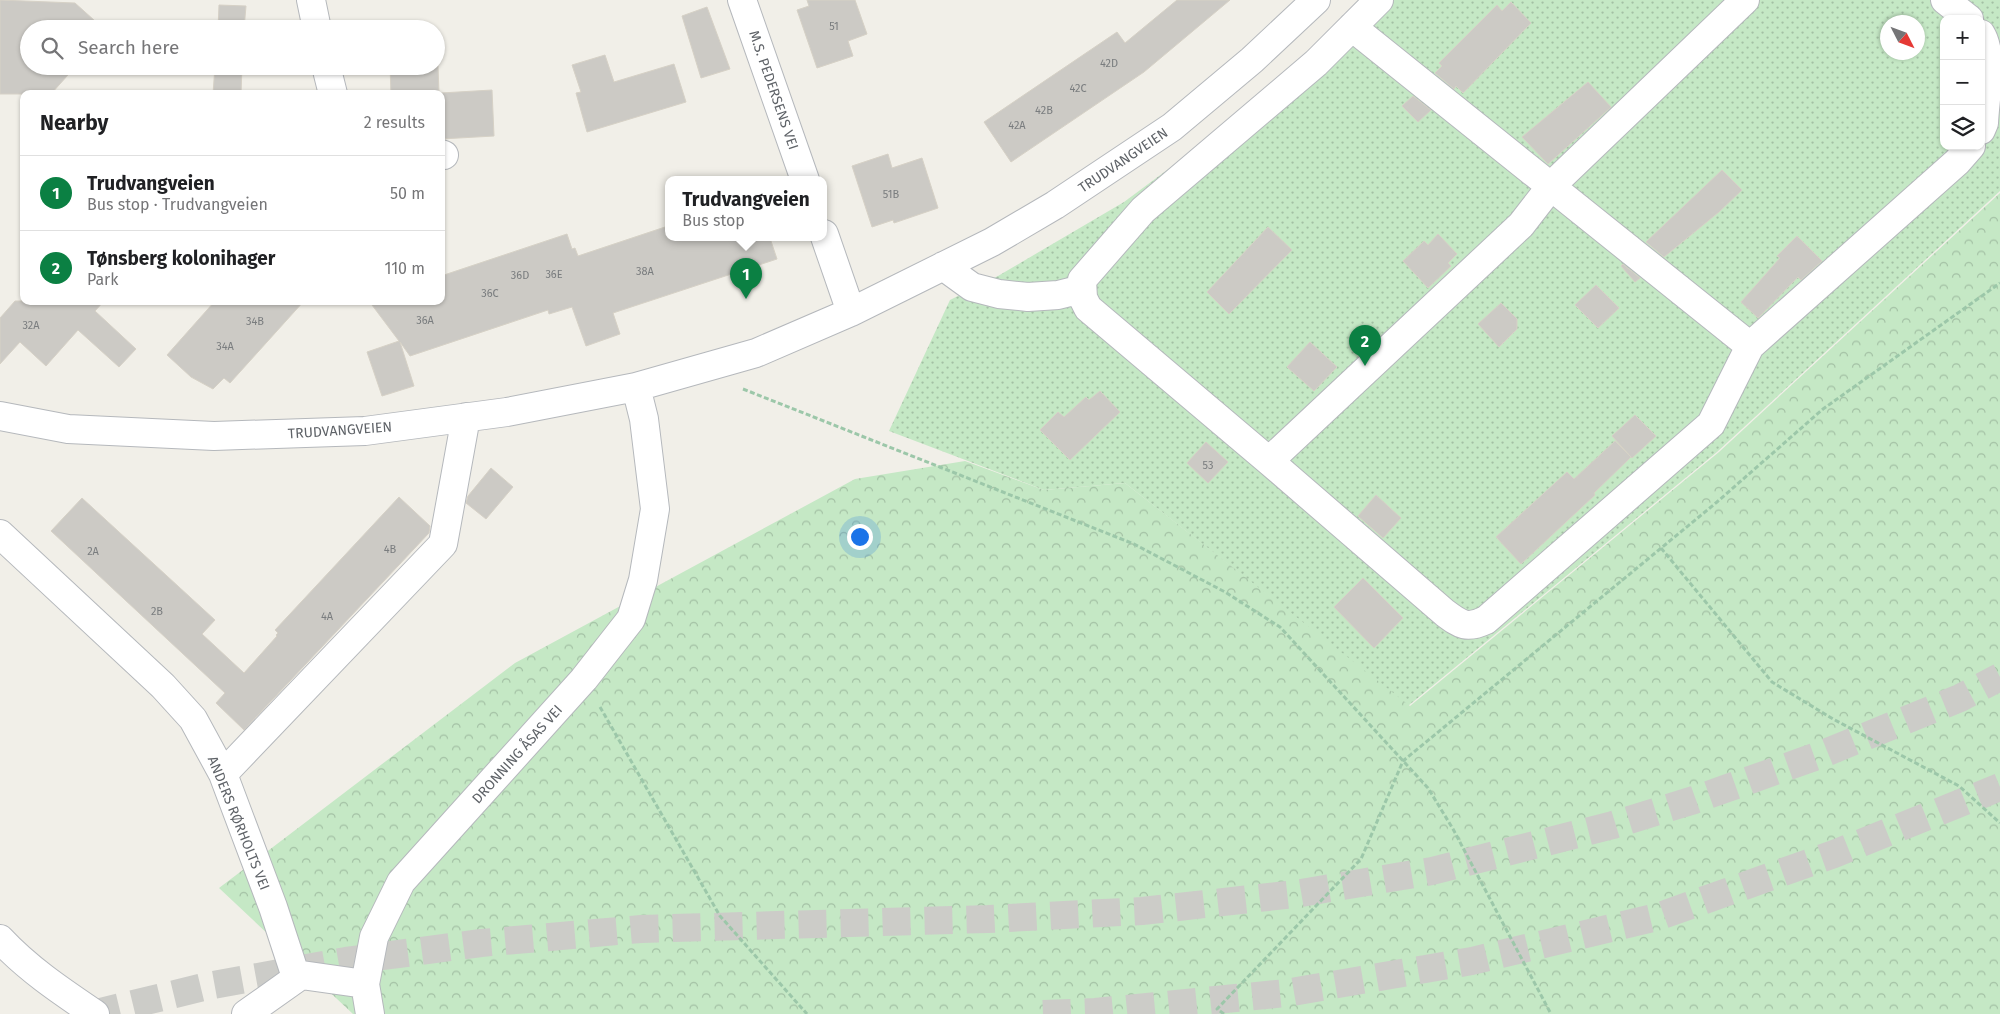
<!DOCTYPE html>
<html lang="en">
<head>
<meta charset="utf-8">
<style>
	body { margin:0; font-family:"Fira Sans",sans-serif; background:#f2f2f2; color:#202124 }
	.controls { position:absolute; right:15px; top:15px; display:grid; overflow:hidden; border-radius:10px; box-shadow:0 1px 4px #0004 }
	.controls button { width:45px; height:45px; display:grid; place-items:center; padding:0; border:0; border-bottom:1px solid #e0e0e0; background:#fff; color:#202124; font:25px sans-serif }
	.compass { position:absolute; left:1880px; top:15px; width:45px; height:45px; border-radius:50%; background:#fff; box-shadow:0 1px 4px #0004; rotate:132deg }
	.you { position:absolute; left:859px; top:536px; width:18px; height:18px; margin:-12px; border:4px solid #fff; border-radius:50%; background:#1a73e8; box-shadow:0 0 0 8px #1a73e833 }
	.badge { display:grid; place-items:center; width:32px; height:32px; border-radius:50%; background:#0b8043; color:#fff; font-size:16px; font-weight:700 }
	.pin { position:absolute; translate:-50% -41px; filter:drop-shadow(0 1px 2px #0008) }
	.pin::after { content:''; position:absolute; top:26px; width:18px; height:15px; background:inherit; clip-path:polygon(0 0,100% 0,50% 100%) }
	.popup { position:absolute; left:665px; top:176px; width:162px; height:65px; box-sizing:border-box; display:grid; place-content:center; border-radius:10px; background:#fff; filter:drop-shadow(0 1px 4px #0005); font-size:16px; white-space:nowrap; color:#757577 }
	.popup b { font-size:19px; color:#202124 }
	.popup::after { content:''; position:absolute; left:50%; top:100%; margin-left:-10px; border:10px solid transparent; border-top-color:#fff }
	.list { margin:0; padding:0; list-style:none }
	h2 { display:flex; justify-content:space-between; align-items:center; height:65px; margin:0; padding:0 20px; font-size:21px }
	h2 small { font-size:16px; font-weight:400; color:#757577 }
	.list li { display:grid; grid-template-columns:32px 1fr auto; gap:15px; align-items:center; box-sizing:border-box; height:75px; padding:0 20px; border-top:1px solid #e0e0e0 }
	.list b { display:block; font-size:19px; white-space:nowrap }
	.list p { margin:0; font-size:16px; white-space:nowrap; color:#757577 }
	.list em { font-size:16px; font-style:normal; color:#757577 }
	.icon { flex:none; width:28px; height:28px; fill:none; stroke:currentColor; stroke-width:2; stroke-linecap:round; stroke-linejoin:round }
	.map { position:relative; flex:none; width:2000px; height:1014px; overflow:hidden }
	.search { position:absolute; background:#fff; box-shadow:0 1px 4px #0004; left:20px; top:20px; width:425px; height:55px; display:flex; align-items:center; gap:12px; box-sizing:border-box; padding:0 18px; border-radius:28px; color:#757577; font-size:19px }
	.panel { position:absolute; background:#fff; box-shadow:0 1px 4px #0004; left:20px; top:90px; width:425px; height:215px; border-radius:10px }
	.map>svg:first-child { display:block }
	.grass { fill:url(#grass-dots); fill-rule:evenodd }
	.forest { fill:url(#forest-crowns) }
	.building { fill:#cccac5; stroke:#d6d1c6 }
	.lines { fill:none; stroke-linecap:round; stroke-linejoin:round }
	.major-tunnel { stroke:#ccccc8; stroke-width:28; stroke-dasharray:28 14; stroke-linecap:butt }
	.minor-casing { stroke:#b5b8bc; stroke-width:30 }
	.path { stroke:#9cc7a9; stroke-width:3; stroke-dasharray:5 2.5; stroke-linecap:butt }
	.minor { stroke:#fff; stroke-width:28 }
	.labels { text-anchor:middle; stroke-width:5; stroke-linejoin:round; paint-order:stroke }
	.number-label { font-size:11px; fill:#7a7d7f }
	.street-label { font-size:14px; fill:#5f6368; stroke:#fff }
</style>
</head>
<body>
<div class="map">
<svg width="2000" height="1014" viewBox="0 0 2000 1014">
	<defs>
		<pattern id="grass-dots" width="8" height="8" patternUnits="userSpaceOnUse" patternTransform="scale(1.25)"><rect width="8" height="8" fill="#c5e8c5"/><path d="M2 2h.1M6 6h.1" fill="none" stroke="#a3c0a4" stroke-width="1.8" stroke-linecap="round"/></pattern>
		<pattern id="forest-crowns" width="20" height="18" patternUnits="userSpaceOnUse" patternTransform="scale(1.25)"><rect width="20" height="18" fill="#c5e8c5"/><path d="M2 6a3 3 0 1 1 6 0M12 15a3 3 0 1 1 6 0" fill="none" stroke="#a3c0a4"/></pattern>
	</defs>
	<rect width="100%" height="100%" fill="#f1efe8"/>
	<path class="grass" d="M 1363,0 L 2000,0 L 2000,191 L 1717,452 L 1408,706 L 1125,483 L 1044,490 L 889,431 L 950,300 L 998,276 L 1124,202 L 1241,115 ZM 1944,19 L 1981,19 L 1981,146 L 1944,146 ZM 1888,22 L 1918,22 L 1918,52 L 1888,52 Z"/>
	<path class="forest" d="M 2000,193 L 2000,1014 L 353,1014 L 219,888 L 515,663 L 855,479 L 965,461 L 1044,490 L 1125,483 L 1410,706 L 1719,452 Z"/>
	<path class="building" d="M 0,0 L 75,3 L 104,29 L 29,29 L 29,66 L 76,66 L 51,94 L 0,94 Z
		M 807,0 L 855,0 L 867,34 L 848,41 L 853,56 L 817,68 L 797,10 L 809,6 Z
		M 1177,0 L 1230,0 L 1144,72 L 1011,162 L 984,122 L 1117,32 L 1125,43 Z
		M 1511,2 L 1531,23 L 1463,93 L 1456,86 L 1454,89 L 1435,73 L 1442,66 L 1439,63 L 1497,5 L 1502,11 Z
		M 219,5 L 246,6 L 244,29 L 218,29 Z
		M 707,7 L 730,69 L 701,78 L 682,16 Z
		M 605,55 L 614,82 L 674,64 L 686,102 L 587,132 L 576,93 L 581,92 L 572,65 Z
		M 215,66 L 242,66 L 241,94 L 213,94 Z
		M 390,66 L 438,66 L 439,94 L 391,94 Z
		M 1588,82 L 1611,107 L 1548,164 L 1522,137 Z
		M 492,90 L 494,136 L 441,139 L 441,93 Z
		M 1413,96 L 1431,110 L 1418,122 L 1402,106 Z
		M 888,154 L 892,168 L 922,158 L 938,208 L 894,223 L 893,220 L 872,227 L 852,166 Z
		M 1722,170 L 1742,190 L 1719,212 L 1664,257 L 1646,242 Z
		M 668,226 L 668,238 L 770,238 L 777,259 L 613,313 L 620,334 L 586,346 L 572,307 L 549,314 L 548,310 L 410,356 L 400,342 L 414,386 L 382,396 L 367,352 L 399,341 L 369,301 L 441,301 L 441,276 L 567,234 L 572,249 L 575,248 L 578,256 Z
		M 1268,227 L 1292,250 L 1229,314 L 1207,292 Z
		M 1438,234 L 1457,254 L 1448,263 L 1451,266 L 1428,288 L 1403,261 L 1424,241 L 1428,245 Z
		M 1797,236 L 1822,261 L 1801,280 L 1798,277 L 1758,318 L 1741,302 L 1780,258 L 1777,256 Z
		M 1623,264 L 1640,278 L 1635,282 L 1621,266 Z
		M 1596,285 L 1619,308 L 1598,328 L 1575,305 Z
		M 15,301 L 104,301 L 95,311 L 136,349 L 119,367 L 78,330 L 46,366 L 20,342 L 0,364 L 0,318 Z
		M 215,301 L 304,301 L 230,383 L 224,378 L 213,389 L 191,377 L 167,355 Z
		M 1501,303 L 1517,319 L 1517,329 L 1499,347 L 1478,324 Z
		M 1310,342 L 1337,367 L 1314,391 L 1287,367 Z
		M 1100,391 L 1120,412 L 1070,460 L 1040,430 L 1058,412 L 1064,417 L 1086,397 L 1089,400 Z
		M 1635,415 L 1656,436 L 1632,458 L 1612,436 Z
		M 1615,441 L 1631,457 L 1594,493 L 1595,495 L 1521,564 L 1496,537 L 1567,472 L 1574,479 Z
		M 1206,442 L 1228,462 L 1208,483 L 1187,463 Z
		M 491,468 L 513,487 L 486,519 L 466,503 L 468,496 Z
		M 1376,495 L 1401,518 L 1383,538 L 1358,516 Z
		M 399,497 L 430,526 L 429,533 L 244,730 L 216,703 L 225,693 L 51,531 L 82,498 L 215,620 L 202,634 L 244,673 L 277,636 L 276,635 L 278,633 L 275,630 Z
		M 1363,578 L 1403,618 L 1374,648 L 1334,607 Z"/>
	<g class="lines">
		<path class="major-tunnel" d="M 92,1014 L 208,986 L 346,961 L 481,943 L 641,929 L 988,919 L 1142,911 L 1295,894 L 1432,871 L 1613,825 L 1694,800 L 1820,755 L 1960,698 L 2000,677
			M 1043,1014 L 1095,1012 L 1286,993 L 1472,961 L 1657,917 L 1834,854 L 2000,787"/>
		<g class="minor-casing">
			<path id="minor" d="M 311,0 L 317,29
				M 742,0 L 805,180
				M 1379,0 L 1316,63 L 1143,210 L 1082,280 L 1083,298 L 1088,308 L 1269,461 L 1445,613 C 1461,625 1467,629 1486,620 L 1711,424 L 1750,346 L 1957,162 L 1971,146
				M 1945,0 L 1969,19
				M 1352,27 L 1750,346
				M 1981,34 C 1994,55 1985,98 1984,123 L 1981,130
				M 326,66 L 333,94
				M 441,154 L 444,155
				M 824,234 L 851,312
				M 943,266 L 972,287 L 999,294 L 1028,297 L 1058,295 L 1082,289
				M 0,416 L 68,429 L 214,436 L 365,431 L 507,412 L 636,387 L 756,353 L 851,312 L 992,242 L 1055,205 L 1172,127 L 1252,60 L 1316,0
				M 1269,461 L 1521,225 L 1552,185 L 1745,0
				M 0,534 L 163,686 L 193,719 L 223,774 L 273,907 L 295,974 L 365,984 L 370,1014
				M 223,774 L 443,544 L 466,417
				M 0,939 C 28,969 61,991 95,1014
				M 246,1014 L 301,975 L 365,984 L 374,937 L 401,882 L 584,679 L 631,619 L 643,580 L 655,509 L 644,419 L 636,387"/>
		</g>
		<path class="path" d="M 743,389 L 1134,544 L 1225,592 L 1280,627 L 1428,788 L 1453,829 L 1551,1014
			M 1661,548 L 1772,682 L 1833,719 L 1959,786 L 2000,823
			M 600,707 L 720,916 L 807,1014
			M 1224,1014 L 1217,1009 L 1361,859 L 1403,761 L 1717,502 L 1823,409 L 2000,283"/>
		<use href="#minor" class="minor"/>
	</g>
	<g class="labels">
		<g class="number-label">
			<text x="834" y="30">51</text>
			<text x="1109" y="67">42D</text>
			<text x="1078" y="92">42C</text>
			<text x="1044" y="114">42B</text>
			<text x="1017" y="129">42A</text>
			<text x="891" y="198">51B</text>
			<text x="645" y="275">38A</text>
			<text x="554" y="278">36E</text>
			<text x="520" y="279">36D</text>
			<text x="490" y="297">36C</text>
			<text x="425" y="324">36A</text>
			<text x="255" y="325">34B</text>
			<text x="31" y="329">32A</text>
			<text x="225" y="350">34A</text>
			<text x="1208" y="469">53</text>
			<text x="390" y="553">4B</text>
			<text x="93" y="555">2A</text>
			<text x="157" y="615">2B</text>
			<text x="327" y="620">4A</text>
		</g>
		<g class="street-label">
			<text transform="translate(774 90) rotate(71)" y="5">M.S. PEDERSENS VEI</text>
			<text transform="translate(1123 160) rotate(-34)" y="5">TRUDVANGVEIEN</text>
			<text transform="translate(340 430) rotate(-4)" y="5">TRUDVANGVEIEN</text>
			<text transform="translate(517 754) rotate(-48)" y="5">DRONNING ÅSAS VEI</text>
			<text transform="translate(239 823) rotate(68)" y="5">ANDERS RØRHOLTS VEI</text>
		</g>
	</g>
</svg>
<div class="controls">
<button>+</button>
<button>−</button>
<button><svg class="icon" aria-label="layers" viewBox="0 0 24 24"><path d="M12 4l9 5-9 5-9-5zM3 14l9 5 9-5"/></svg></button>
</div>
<svg class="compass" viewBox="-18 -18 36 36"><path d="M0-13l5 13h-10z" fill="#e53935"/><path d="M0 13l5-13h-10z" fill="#757577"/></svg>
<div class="you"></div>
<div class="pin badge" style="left:746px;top:299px">1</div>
<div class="popup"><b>Trudvangveien</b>Bus stop</div>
<div class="pin badge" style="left:1365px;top:366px">2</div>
<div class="search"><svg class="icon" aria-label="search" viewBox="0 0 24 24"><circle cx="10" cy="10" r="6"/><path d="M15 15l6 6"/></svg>Search here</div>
<section class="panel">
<h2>Nearby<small>2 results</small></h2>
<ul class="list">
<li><span class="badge">1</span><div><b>Trudvangveien</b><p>Bus stop · Trudvangveien</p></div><em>50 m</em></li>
<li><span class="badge">2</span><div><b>Tønsberg kolonihager</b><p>Park</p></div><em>110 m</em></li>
</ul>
</section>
</div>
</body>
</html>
